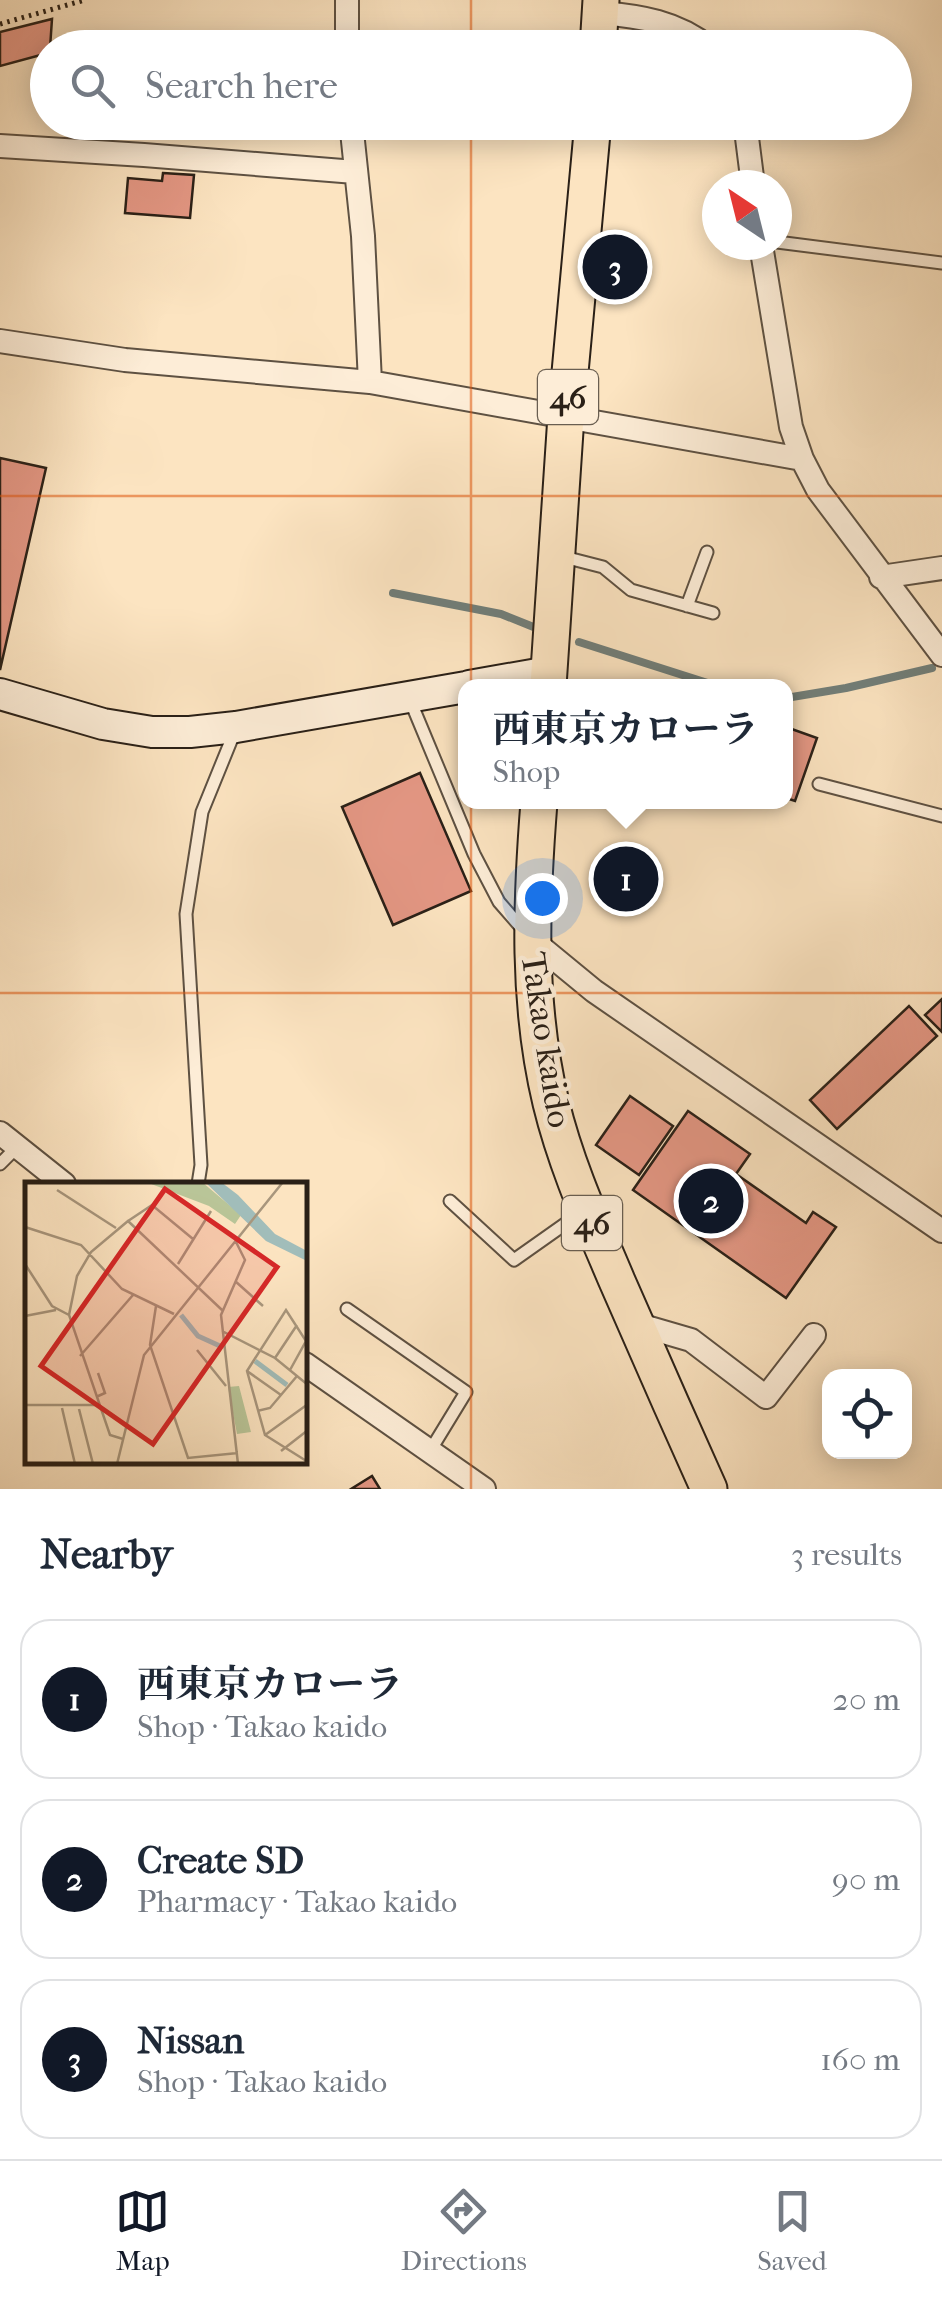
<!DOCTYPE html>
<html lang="en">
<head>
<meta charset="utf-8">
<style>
	body { margin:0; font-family:"IM FELL French Canon","Noto Serif JP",serif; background:#f6f6f7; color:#1f2937 }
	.controls { position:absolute; right:30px; bottom:30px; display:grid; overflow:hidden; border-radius:20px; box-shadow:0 5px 25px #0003 }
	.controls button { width:90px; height:90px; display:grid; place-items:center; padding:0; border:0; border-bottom:2px solid #e0e1e3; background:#fff; color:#1f2937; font:50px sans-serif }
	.compass { position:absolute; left:702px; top:170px; width:90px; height:90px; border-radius:50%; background:#fff; box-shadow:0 5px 25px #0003; rotate:325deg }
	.you { position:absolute; left:542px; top:898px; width:35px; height:35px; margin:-25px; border:8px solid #fff; border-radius:50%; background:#1a73e8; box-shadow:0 0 0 15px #1a73e833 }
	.badge { display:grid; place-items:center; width:65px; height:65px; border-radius:50%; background:#111827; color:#fff; font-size:32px; font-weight:700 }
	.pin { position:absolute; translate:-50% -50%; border:5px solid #fff; box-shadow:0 2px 10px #0006 }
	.popup { position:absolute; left:458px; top:679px; width:335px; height:130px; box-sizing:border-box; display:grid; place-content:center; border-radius:20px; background:#fff; filter:drop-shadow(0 2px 8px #0005); font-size:32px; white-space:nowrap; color:#747a83 }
	.popup b { font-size:38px; color:#1f2937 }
	.popup::after { content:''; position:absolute; left:50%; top:100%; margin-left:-20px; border:20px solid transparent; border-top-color:#fff }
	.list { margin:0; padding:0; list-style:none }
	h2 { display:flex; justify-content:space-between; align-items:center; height:130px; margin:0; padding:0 40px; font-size:42px }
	h2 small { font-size:32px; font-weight:400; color:#747a83 }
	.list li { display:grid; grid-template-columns:65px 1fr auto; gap:30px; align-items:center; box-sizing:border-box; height:160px; margin:0 20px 20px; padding:0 20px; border:2px solid #e0e1e3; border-radius:30px }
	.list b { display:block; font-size:38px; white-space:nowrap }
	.list p { margin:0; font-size:32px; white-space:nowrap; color:#747a83 }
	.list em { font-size:32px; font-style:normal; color:#747a83 }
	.icon { flex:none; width:55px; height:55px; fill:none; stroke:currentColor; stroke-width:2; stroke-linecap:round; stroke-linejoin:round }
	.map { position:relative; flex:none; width:942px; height:1489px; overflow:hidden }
	.search { position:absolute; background:#fff; box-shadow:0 5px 25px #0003; left:30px; right:30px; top:30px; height:110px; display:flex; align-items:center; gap:25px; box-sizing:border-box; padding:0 35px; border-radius:55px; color:#747a83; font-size:38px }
	.sheet { height:670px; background:#fff }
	nav { display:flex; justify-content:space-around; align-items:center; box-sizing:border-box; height:140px; border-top:2px solid #e0e1e3; background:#fff; font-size:28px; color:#747a83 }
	nav a { display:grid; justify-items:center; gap:5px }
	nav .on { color:#111827 }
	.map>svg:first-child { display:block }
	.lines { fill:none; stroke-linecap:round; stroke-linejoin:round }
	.stream { stroke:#717e79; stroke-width:8 }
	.building { fill:#e49784; stroke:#2a2017; stroke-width:2.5 }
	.lane-casing { stroke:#5e5142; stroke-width:15 }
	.street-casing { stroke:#5e5142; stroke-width:26 }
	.secondary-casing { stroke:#2a2017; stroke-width:34 }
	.primary-casing { stroke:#2a2017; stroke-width:39 }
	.path { stroke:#2a2017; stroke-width:5; stroke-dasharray:2.5 5; stroke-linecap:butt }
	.lane { stroke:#fdedd7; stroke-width:11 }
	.street { stroke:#fdedd7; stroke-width:22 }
	.secondary { stroke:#fdedd7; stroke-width:30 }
	.primary { stroke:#fce4c1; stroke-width:35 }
	.grid { fill:none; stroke:#de560d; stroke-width:2.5; stroke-opacity:0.55 }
	.labels { text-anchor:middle; stroke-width:9; stroke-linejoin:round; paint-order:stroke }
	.shield { fill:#fdedd7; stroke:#695e51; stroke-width:2.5 }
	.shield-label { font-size:32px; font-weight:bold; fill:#2a2017 }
	.street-label { font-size:35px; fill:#2a2017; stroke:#fdedd7 }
	.inset-river { fill:none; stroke:#a1bdba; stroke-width:5 }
	.inset-road { fill:none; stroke:#a8967d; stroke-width:2.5 }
	.view { fill:#d62828; fill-opacity:0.15; stroke:#d62828; stroke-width:5 }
	.inset-edge { fill:none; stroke:#2a2017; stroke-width:5 }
</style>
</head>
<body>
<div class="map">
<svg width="942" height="1489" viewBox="0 0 942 1489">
	<rect width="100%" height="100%" fill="#fce4c1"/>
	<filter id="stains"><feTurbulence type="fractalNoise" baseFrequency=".002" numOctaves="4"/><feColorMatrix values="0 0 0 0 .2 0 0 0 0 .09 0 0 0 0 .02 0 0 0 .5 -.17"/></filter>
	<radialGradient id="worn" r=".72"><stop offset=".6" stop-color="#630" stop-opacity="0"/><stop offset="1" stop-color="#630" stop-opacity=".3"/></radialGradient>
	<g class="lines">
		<path class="stream" d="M 393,593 L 501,614 L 536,628
			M 579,642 L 717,686
			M 786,698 L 846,688 L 932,668"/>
	</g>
	<path class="building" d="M 52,19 L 50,48 L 48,48 L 48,53 L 0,66 L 0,32 Z
		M 163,173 L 194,175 L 190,218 L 125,213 L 128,178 L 162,181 Z
		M 0,458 L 46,468 L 0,670 Z
		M 786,727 L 817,738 L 795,801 L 786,798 Z
		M 420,773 L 471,891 L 393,925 L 342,807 Z
		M 942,999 L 942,1032 L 925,1015 Z
		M 909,1006 L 937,1036 L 837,1129 L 810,1100 Z
		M 630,1096 L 673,1126 L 639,1175 L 596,1145 Z
		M 688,1111 L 750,1154 L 736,1174 L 806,1223 L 813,1212 L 836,1227 L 786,1298 L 633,1190 Z
		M 372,1476 L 380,1489 L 351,1489 Z"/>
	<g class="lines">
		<g class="lane-casing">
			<path id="lane" d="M 777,242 L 942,263
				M 560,556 L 603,567 L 631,590 L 713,613
				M 687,606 L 707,552
				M 410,700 L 474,854 L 499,902 L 526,933
				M 819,784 L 942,816
				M 0,1164 L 17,1147
				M 198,1184 L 201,1165 L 186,914 L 202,812 L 235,731
				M 450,1201 L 514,1260 L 582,1212
				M 347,1309 L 466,1392 L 430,1451"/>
		</g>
		<g class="street-casing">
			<path id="street" d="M 600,13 C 640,16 677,22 709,48
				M 347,48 L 347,0
				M 351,122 L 363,236 L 370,382
				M 745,122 L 753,185
				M 0,146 L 144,155 L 355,172
				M 761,245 L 791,427 L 802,459 L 818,490 L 942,655
				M 0,341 L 125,360 L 370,382 L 802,459
				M 881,577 L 942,568
				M 532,940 L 594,991 L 942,1231
				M 0,1133 L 64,1184
				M 636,1324 L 691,1340 L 766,1397 L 814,1335
				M 305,1364 L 484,1489"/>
		</g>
		<g class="secondary-casing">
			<path id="secondary" d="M 469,686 L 549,672
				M 0,694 L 103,724 L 152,732 L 190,732 L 236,727 L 466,687"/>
		</g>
		<g class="primary-casing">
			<path id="primary" d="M 598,48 L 601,0
				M 548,686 L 566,416 L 593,122
				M 539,802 C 531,903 527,1003 551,1103 C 566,1165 592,1222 617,1281 C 647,1350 678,1420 709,1489"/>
		</g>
		<path class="path" d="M 0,24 L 85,0"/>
		<use href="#lane" class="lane"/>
		<use href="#street" class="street"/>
		<use href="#secondary" class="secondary"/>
		<use href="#primary" class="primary"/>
	</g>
	<path class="grid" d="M 471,0 L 471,48M 471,122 L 471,1489M 0,496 L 942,496M 0,993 L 942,993"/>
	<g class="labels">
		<g class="shield">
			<rect x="538" y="370" width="60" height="54" rx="8"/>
			<rect x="562" y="1196" width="60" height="54" rx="8"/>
		</g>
		<g class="shield-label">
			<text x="568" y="408">46</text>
			<text x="592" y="1234">46</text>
		</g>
		<g class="street-label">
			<text transform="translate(547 1040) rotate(81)" y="12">Takao kaido</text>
		</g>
	</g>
	<g transform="translate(25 1182)">
		<rect width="282" height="282" fill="#fce4c1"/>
		<path d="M 121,0 L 177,0 L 216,33 L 210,42 L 184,24 ZM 214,204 L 226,250 L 212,252 L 203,205 Z" fill="#b9c598"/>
		<path d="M 180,0 L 196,0 L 213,13 L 250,52 L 282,69 L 282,79 L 241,59 Z" fill="#a1bdba"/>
		<path class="inset-river" d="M 156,133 L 173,154 L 195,164M 230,179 L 262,203"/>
		<path class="inset-road" d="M 32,8 L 91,46M 103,39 L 127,23 L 168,57M 0,45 L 56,63 L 97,107 L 149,132M 210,58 L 220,78 L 196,133 L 213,282M 0,82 L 27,124 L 44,133M 153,82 L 186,29M 210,99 L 238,124M 131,124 L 125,163 L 163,276 L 213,271M 0,134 L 31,128M 197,149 L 250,176 L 283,203M 172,168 L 201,204M 55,174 L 108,113M 250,176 L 272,143M 265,188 L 281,159 L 261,128 L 222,189 L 240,253 L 283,280M 222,189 L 256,213M 71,215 L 80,211 L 73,191M 0,223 L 74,223M 37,226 L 50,282M 54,227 L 68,282M 232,229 L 245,226 L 272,194M 240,253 L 283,222M 98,257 L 85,253 L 44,133 L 52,94 L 66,70 L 103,39 L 197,128M 256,269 L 283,248M 92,282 L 119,173 L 258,0"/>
		<path class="view" d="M 140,7 L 252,85 L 128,262 L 16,184 Z"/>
		<rect width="282" height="282" class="inset-edge"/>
	</g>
	<rect width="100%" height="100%" filter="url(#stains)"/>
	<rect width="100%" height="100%" fill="url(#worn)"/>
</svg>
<div class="controls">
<button><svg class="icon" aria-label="locate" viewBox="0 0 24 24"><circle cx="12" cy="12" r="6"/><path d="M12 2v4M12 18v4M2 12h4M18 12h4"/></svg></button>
</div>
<svg class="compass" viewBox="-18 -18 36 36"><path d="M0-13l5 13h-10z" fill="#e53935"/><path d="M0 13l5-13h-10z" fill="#747a83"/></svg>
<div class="you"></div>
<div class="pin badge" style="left:626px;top:879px">1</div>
<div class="popup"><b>西東京カローラ</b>Shop</div>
<div class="pin badge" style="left:711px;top:1201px">2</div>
<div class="pin badge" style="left:615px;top:267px">3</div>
<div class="search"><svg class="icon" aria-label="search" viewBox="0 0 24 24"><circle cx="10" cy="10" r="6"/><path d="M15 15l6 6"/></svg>Search here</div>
</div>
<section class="sheet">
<h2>Nearby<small>3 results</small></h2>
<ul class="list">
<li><span class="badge">1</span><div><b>西東京カローラ</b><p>Shop · Takao kaido</p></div><em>20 m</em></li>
<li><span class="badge">2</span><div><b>Create SD</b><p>Pharmacy · Takao kaido</p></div><em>90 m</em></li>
<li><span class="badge">3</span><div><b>Nissan</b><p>Shop · Takao kaido</p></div><em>160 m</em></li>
</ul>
</section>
<nav>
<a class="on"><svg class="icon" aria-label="map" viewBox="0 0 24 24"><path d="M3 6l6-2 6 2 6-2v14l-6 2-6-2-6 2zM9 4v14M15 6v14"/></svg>Map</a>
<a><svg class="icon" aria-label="directions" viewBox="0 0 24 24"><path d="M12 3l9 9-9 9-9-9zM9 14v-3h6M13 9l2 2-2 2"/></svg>Directions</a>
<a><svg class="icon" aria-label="saved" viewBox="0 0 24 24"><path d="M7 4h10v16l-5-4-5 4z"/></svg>Saved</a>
</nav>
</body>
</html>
